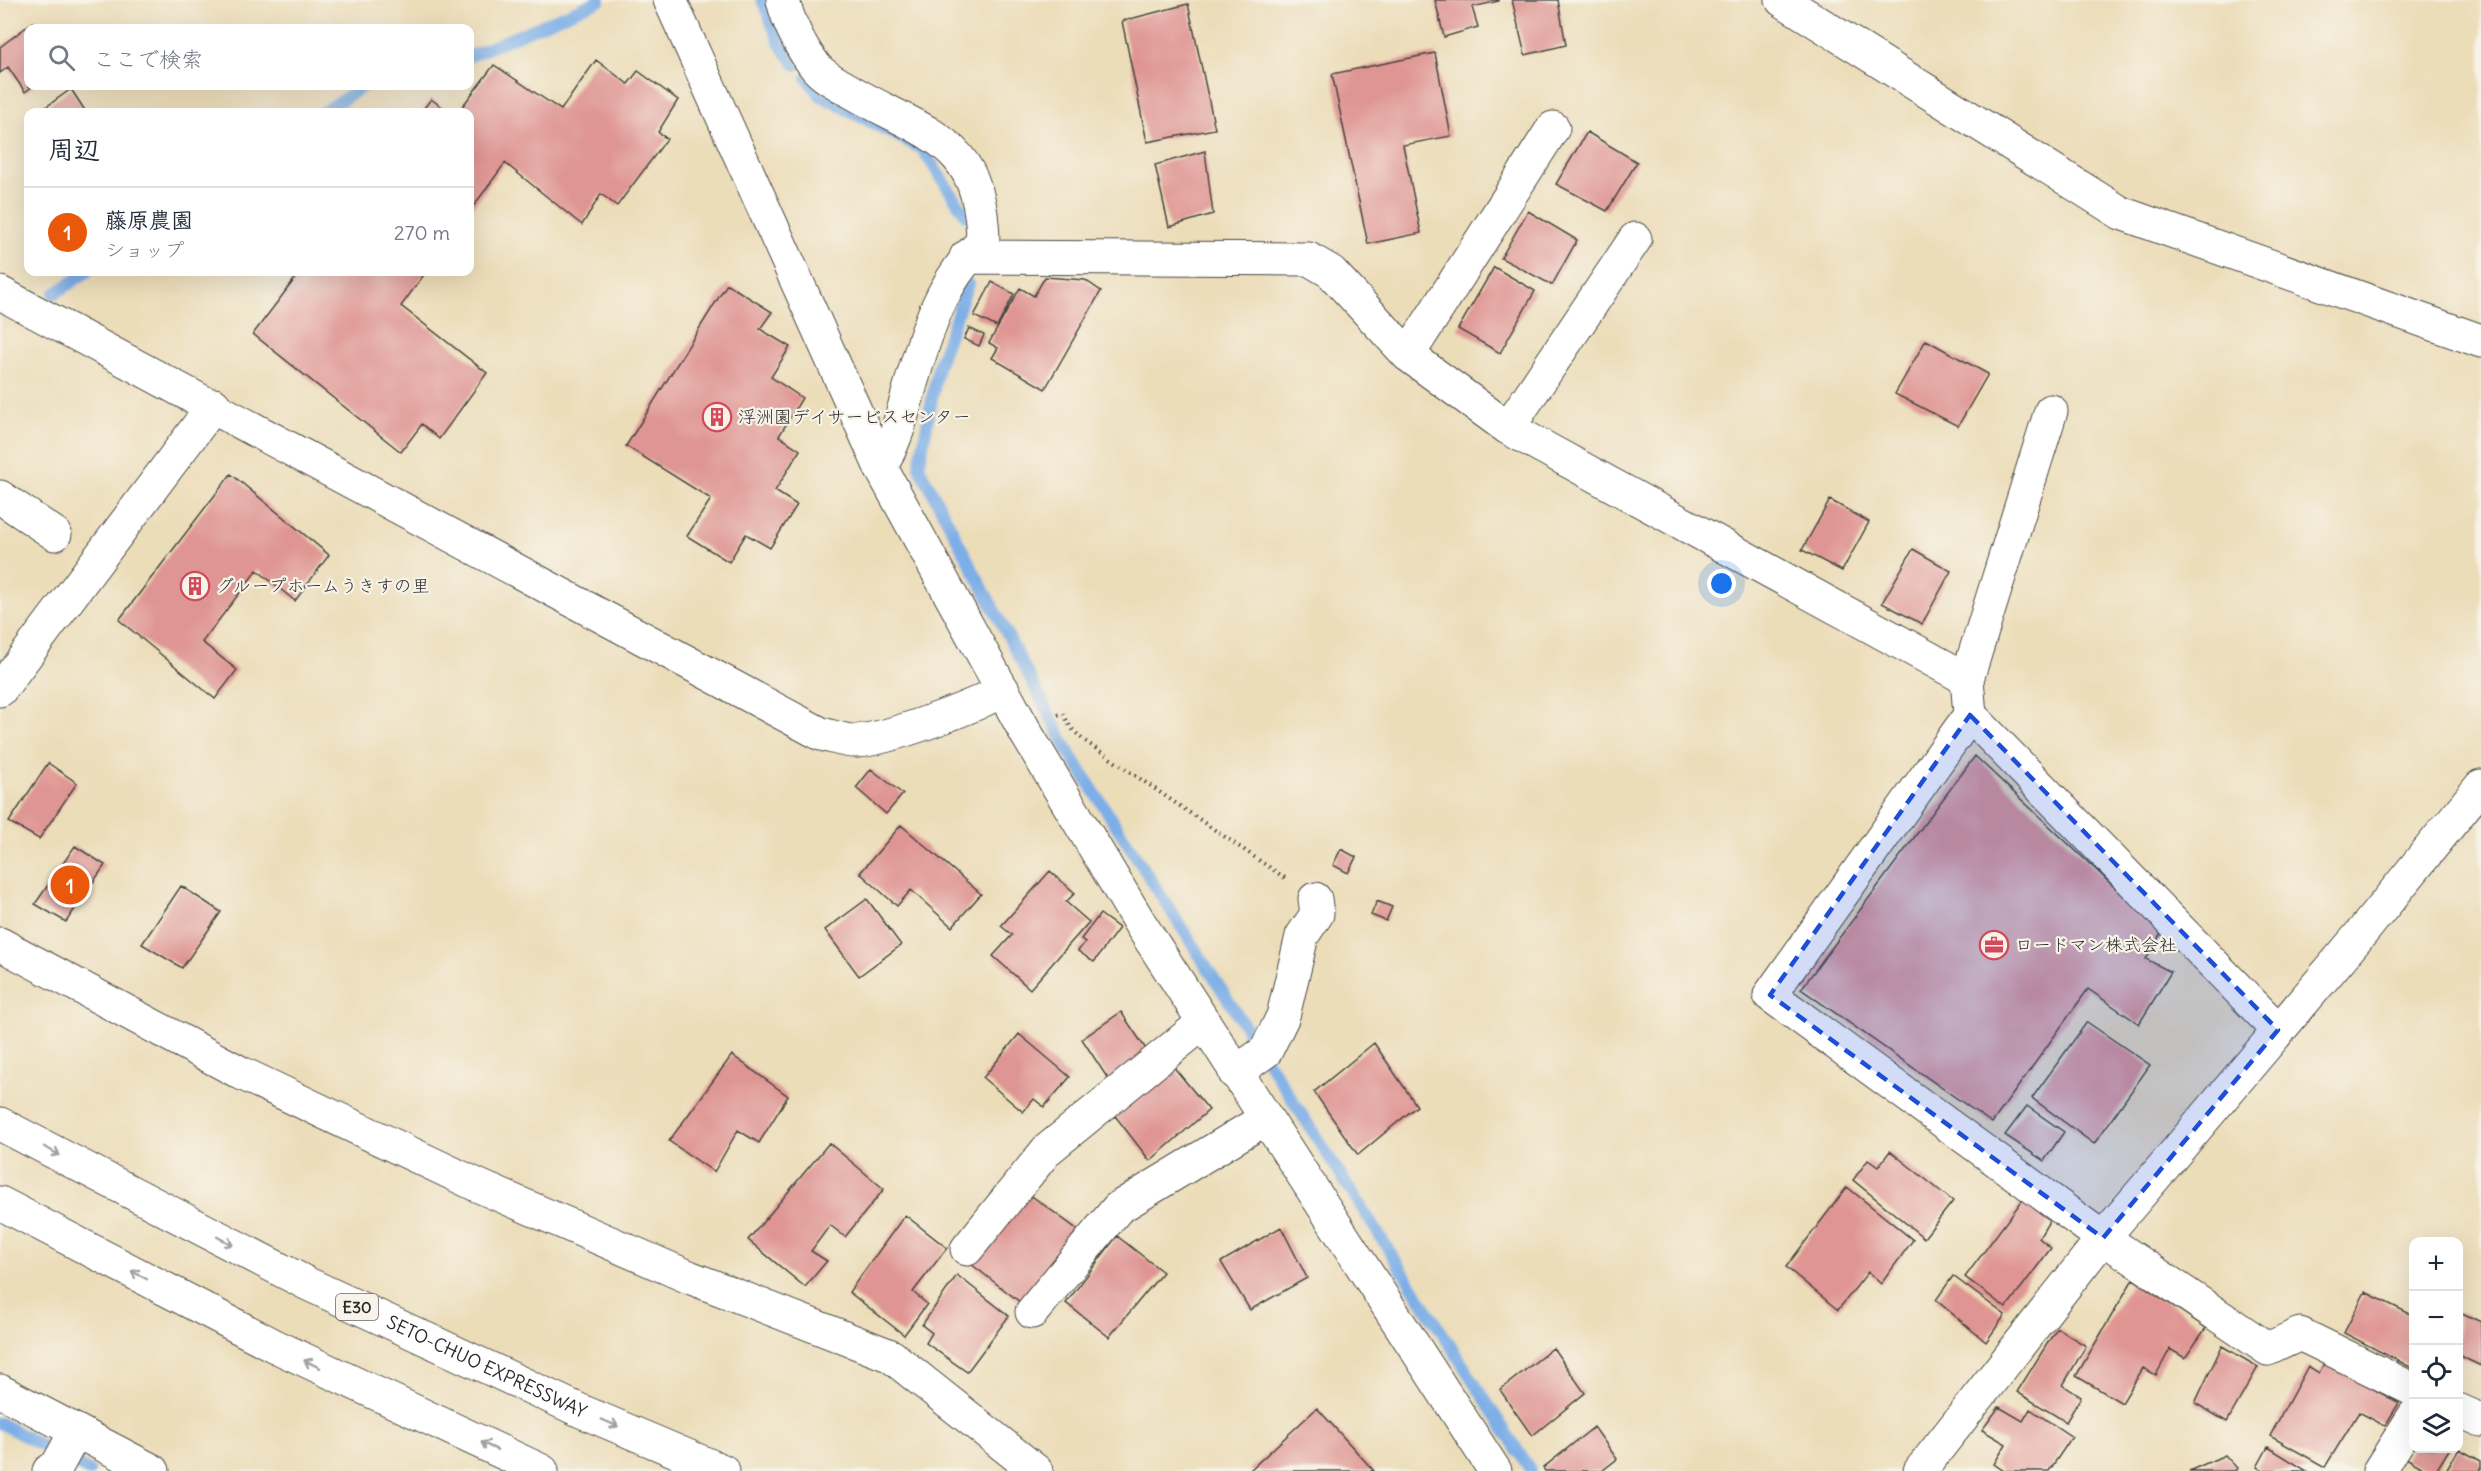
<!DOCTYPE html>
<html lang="ja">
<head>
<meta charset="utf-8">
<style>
	body { margin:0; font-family:Delius,"Klee One",sans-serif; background:#f6f6f7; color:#1f2937 }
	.controls { position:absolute; right:18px; bottom:18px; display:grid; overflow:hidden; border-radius:12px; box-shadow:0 6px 24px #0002 }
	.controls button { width:54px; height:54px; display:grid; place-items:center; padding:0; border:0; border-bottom:2px solid #e0e1e3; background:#fff; color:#1f2937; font:30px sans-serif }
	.you { position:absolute; left:1722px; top:584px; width:21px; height:21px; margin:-15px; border:4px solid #fff; border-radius:50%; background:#1a73e8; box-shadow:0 0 0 9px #1a73e833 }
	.badge { display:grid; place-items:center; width:39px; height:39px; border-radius:50%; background:#ea580c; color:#fff; font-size:20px; font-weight:700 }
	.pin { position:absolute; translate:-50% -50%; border:3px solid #fff; box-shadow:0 2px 6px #0006 }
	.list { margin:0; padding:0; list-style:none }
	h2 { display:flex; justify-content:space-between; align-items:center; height:78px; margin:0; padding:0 24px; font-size:26px }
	h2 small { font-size:20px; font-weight:400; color:#747a83 }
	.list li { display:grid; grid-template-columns:39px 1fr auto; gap:18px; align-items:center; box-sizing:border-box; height:90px; padding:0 24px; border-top:2px solid #e0e1e3 }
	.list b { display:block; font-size:22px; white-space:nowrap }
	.list p { margin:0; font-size:20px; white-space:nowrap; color:#747a83 }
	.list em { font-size:20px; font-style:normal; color:#747a83 }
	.icon { flex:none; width:33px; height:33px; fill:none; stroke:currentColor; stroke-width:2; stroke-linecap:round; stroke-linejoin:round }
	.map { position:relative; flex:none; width:2481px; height:1471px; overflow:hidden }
	.search { position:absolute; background:#fff; box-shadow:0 6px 24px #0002; left:24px; top:24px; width:450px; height:66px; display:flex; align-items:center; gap:15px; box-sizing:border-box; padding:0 21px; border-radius:12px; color:#747a83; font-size:22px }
	.panel { position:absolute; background:#fff; box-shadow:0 6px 24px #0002; left:24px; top:108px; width:450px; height:168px; border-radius:12px }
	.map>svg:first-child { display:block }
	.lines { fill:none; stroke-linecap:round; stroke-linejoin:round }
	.stream { stroke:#7baee7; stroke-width:12 }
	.building { fill:#df9593 }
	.street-casing { stroke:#484640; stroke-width:35 }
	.secondary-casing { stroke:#484640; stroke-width:35 }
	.highway-casing { stroke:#484640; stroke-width:35 }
	.path { stroke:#484640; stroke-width:4; stroke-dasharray:1.5 4.5; stroke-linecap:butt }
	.street { stroke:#fff; stroke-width:33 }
	.secondary { stroke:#fff; stroke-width:33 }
	.highway { stroke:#fff; stroke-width:33 }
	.oneway { stroke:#a0a0a0 }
	.marked { fill:#1d4ed8; fill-opacity:0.2; stroke:#1d4ed8; stroke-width:4.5; stroke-dasharray:12 8; stroke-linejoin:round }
	.labels { text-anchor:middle; stroke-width:4.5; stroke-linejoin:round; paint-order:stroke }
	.shield { fill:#f7f3e8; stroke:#686764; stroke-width:1.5 }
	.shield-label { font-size:16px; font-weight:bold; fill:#2b2b2b }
	.poi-label { font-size:18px; fill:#2b2b2b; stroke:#f7f3e8; text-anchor:start }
	.street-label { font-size:18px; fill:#2b2b2b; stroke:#f7f3e8 }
</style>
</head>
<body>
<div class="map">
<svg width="2481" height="1471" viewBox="0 0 2481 1471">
	<rect width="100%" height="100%" fill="#f7f3e8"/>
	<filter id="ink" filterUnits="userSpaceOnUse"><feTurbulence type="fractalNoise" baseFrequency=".0167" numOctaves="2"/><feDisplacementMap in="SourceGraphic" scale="12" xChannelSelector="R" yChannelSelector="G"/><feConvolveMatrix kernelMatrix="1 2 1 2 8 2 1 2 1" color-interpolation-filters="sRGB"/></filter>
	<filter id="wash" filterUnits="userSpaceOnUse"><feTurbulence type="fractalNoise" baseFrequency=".008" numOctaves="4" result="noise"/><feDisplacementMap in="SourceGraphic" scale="24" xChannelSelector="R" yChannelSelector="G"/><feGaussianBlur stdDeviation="1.35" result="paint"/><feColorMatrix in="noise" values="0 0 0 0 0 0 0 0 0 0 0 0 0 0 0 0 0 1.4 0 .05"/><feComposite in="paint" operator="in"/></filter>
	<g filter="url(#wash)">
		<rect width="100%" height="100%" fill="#ecddb9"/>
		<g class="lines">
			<path class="stream" d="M 762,0 L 781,46 L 796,65
				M 470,56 L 600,0
				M 807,78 L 821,96 L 922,149 L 966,216
				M 323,112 L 364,86
				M 968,284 L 938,367 L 919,467 L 1070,754 L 1531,1471
				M 54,294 L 87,272
				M 0,1423 L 89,1471"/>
		</g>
		<g id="blocks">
			<path class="building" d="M 1435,0 L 1499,0 L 1499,1 L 1472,7 L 1478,27 L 1444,37 Z
				M 1512,0 L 1558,0 L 1566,45 L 1525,55 Z
				M 1188,4 L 1215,129 L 1147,142 L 1122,21 Z
				M 33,22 L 37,28 L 28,28 L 28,86 L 33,86 L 25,92 L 8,67 L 0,73 L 0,47 Z
				M 1435,53 L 1451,136 L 1403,145 L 1421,233 L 1368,244 L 1332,74 Z
				M 596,60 L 628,84 L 638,71 L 678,100 L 658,132 L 667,139 L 617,206 L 601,194 L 582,225 L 505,163 L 470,211 L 470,112 L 458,112 L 494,65 L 561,110 Z
				M 71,89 L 86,112 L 39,112 Z
				M 431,99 L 449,112 L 421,112 Z
				M 1587,132 L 1637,162 L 1607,211 L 1556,184 Z
				M 1205,151 L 1213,214 L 1169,227 L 1155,165 Z
				M 1528,211 L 1577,240 L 1552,285 L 1501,258 Z
				M 1494,267 L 1535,291 L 1500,353 L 1458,329 Z
				M 300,272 L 426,272 L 401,306 L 487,373 L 439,439 L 422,424 L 401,452 L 253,334 Z
				M 1045,277 L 1085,280 L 1101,291 L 1045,389 L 992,358 L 998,348 L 989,343 L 1020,288 L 1034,296 Z
				M 992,282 L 1014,294 L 997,327 L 974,316 Z
				M 727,284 L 772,312 L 760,329 L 790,347 L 771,377 L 802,398 L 779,436 L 800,450 L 775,491 L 797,505 L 770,548 L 746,534 L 729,562 L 687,536 L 711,499 L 626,446 Z
				M 969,328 L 984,335 L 979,346 L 964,339 Z
				M 1926,340 L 1988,374 L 1958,426 L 1895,394 Z
				M 231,474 L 329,555 L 295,601 L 257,570 L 202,642 L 237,670 L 215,699 L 119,620 Z
				M 1830,500 L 1869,522 L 1842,571 L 1802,550 Z
				M 1913,549 L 1951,571 L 1922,624 L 1882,603 Z
				M 1975,756 L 2162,932 L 2146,959 L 2171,972 L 2139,1024 L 2088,989 L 1992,1123 L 1801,989 Z
				M 48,763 L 77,783 L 39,839 L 9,822 Z
				M 871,769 L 903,794 L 886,814 L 856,788 Z
				M 901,825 L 981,894 L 952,927 L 911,890 L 897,906 L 860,873 Z
				M 75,846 L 105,865 L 66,922 L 35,904 Z
				M 1341,849 L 1356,857 L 1348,873 L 1333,865 Z
				M 1050,871 L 1075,893 L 1066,902 L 1089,922 L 1030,989 L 993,956 L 1012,935 L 1001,926 Z
				M 181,886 L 221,912 L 182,968 L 142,944 Z
				M 867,899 L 901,945 L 859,976 L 825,930 Z
				M 1377,901 L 1392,907 L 1386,921 L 1371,915 Z
				M 1100,914 L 1119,928 L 1094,962 L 1078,951 L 1085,942 L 1081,939 Z
				M 1121,1012 L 1150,1055 L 1110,1082 L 1082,1039 Z
				M 2087,1022 L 2150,1065 L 2094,1144 L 2032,1098 Z
				M 1019,1034 L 1070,1077 L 1044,1107 L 1034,1099 L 1023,1112 L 983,1078 Z
				M 1374,1043 L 1417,1106 L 1358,1155 L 1314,1092 Z
				M 732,1055 L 788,1096 L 759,1143 L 738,1130 L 714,1172 L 669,1141 Z
				M 1172,1065 L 1209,1110 L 1150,1161 L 1112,1112 Z
				M 2027,1106 L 2064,1132 L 2044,1161 L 2005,1135 Z
				M 829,1143 L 884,1189 L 845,1237 L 830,1225 L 811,1251 L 827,1261 L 805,1287 L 748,1240 Z
				M 1890,1151 L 1953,1201 L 1924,1238 L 1853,1180 L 1868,1160 L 1878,1167 Z
				M 1847,1187 L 1913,1240 L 1881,1284 L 1868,1272 L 1838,1310 L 1786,1267 Z
				M 1029,1194 L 1078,1230 L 1020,1302 L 971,1264 Z
				M 2024,1198 L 2051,1218 L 2039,1238 L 2051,1248 L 2006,1308 L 1965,1277 Z
				M 905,1215 L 947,1248 L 913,1292 L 927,1304 L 904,1335 L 849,1292 Z
				M 1281,1227 L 1307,1278 L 1250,1310 L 1221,1262 Z
				M 1117,1236 L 1163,1272 L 1109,1337 L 1066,1303 Z
				M 957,1275 L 1009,1316 L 967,1372 L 926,1343 L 932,1333 L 922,1325 Z
				M 1953,1276 L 2005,1315 L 1986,1342 L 1936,1300 Z
				M 2133,1279 L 2206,1328 L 2185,1358 L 2170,1349 L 2156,1375 L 2143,1368 L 2122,1403 L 2076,1376 Z
				M 2365,1292 L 2410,1314 L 2414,1307 L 2414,1369 L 2344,1333 Z
				M 2458,1311 L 2481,1322 L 2481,1366 L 2458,1355 Z
				M 2057,1328 L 2086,1346 L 2063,1385 L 2081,1397 L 2066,1422 L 2017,1392 Z
				M 2222,1346 L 2258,1367 L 2227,1422 L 2195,1403 Z
				M 1553,1348 L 1585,1393 L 1532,1436 L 1500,1390 Z
				M 2325,1362 L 2399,1403 L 2385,1426 L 2359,1412 L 2325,1467 L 2270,1436 L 2308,1366 L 2319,1373 Z
				M 1999,1407 L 2023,1421 L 2030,1409 L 2072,1437 L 2049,1471 L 2004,1471 L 1994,1464 L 2006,1444 L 1982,1430 Z
				M 1317,1408 L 1374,1471 L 1249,1471 Z
				M 1594,1427 L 1617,1459 L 1602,1471 L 1545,1471 L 1543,1468 Z
				M 2268,1447 L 2307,1471 L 2263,1471 L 2257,1467 Z
				M 2412,1448 L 2450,1448 L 2436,1471 L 2428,1471 L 2406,1458 Z
				M 2459,1449 L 2481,1461 L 2481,1471 L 2446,1471 Z
				M 2225,1455 L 2237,1468 L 2235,1471 L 2189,1471 Z"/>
		</g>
	</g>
	<g filter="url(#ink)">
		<use href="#blocks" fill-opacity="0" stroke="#484640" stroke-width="1.5"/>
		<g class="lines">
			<g class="street-casing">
				<path id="street" d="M 783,0 C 788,22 801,48 815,66 C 823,77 841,85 852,92 C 927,136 982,139 983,242 C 931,289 919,361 899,425 C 895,440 887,454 881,468
					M 1782,0 L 2121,213 L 2481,341
					M 966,257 L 1309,259 L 1331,272 L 1408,355 L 1508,428 L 1967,679
					M 0,293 L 821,734 C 832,736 846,742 857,741 C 889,739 974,707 1003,690
					M 1408,355 L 1553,128
					M 2051,411 L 1967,679 L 1970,715 L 1770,995 L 2103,1238 L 2268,1349 L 2300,1334 L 2414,1390
					M 1508,428 L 1635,239
					M 0,497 L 55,534
					M 0,690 L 214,405
					M 1970,715 L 2278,1030
					M 0,944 L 241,1073 L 479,1186 L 689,1277 L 891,1356 L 1036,1471
					M 1235,1073 L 1266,1051 L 1283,1016 L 1302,936 L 1317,914 L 1315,899
					M 967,1249 L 1047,1150 L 1203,1023
					M 1032,1312 L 1118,1208 L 1265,1119
					M 2458,1410 L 2481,1420
					M 49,1471 L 57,1466 L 76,1431
					M 1920,1471 L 2103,1238 L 2364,930 L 2481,786
					M 2379,1471 L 2414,1416"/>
			</g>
			<g class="secondary-casing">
				<path id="secondary" d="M 670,0 L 881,468 L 1026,733 L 1141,925 L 1495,1471
					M 0,1391 L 153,1471"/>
			</g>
			<g class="highway-casing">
				<g id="highway">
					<path id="s1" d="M 0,1124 L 308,1284 L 581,1411 L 723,1471"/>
					<path d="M 0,1203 L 275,1346 L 542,1471"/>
				</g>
			</g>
			<path class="path" d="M 1058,715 L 1063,713 L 1071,728 L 1082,739 L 1285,878"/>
			<use href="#street" class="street"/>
			<use href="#secondary" class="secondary"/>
			<use href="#highway" class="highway"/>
		</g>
		<defs><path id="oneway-shaft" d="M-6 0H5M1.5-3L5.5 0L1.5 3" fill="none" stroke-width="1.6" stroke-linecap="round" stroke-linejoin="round" transform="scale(1.5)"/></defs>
		<g class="oneway">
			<use href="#oneway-shaft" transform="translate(52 1151) rotate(28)"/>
			<use href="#oneway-shaft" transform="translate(225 1241) rotate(28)"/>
			<use href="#oneway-shaft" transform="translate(139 1275) rotate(-152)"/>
			<use href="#oneway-shaft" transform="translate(312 1364) rotate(-155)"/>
			<use href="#oneway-shaft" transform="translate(610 1423) rotate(23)"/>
			<use href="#oneway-shaft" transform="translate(489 1446) rotate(-155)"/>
		</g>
	</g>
	<path class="marked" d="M 1970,715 L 2278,1030 L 2103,1238 L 1770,995 Z"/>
	<defs>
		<g id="building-ring" transform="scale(1.5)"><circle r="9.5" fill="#f7f3e8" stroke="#d1495b" stroke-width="1.5"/><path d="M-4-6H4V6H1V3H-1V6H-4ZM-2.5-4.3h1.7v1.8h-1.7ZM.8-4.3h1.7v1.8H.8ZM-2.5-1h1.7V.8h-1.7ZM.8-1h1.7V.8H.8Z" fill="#d1495b"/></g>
		<g id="office-ring" transform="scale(1.5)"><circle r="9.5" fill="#f7f3e8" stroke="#d1495b" stroke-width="1.5"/><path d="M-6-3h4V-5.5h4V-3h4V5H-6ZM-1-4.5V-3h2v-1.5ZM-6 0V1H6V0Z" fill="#d1495b"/></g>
	</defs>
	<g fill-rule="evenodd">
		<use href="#building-ring" x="717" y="417"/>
		<use href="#building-ring" x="195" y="586"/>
		<use href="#office-ring" x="1994" y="945"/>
	</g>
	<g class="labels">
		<rect class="shield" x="336" y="1294" width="42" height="26" rx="4.5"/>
		<g class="shield-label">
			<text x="357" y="1313">E30</text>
		</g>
		<g class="poi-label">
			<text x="738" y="423">浮洲園デイサービスセンター</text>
			<text x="216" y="592">グループホームうきすの里</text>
			<text x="2015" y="951">ロードマン株式会社</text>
		</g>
		<g class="street-label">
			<text dy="6" stroke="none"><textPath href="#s1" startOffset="544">SETO-CHUO EXPRESSWAY</textPath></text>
		</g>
	</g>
</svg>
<div class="controls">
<button>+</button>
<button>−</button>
<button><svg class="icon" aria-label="locate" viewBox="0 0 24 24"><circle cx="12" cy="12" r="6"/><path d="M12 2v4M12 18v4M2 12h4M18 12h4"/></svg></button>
<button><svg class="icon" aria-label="layers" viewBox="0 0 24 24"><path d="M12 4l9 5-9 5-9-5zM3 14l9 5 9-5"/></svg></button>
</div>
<div class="you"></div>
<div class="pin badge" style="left:70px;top:885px">1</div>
<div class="search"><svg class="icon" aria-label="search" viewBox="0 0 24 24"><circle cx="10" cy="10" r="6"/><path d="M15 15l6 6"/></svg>ここで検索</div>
<section class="panel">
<h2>周辺<small></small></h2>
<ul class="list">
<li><span class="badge">1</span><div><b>藤原農園</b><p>ショップ</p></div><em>270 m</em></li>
</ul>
</section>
</div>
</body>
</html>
